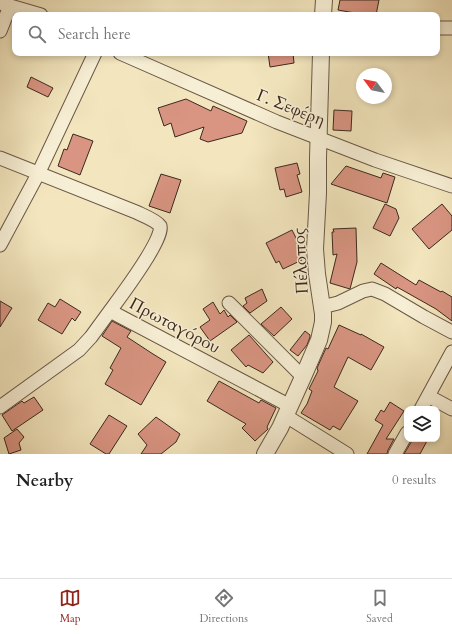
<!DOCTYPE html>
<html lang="en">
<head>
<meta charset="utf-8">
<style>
	body { margin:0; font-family:Cardo,serif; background:#f6f6f6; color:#222 }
	.controls { position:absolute; right:12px; bottom:12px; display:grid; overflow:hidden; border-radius:8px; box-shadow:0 2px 6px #0003 }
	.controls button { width:36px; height:36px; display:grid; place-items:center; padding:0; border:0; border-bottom:1px solid #e0e0e0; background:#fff; color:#222; font:20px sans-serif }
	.compass { position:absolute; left:356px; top:68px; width:36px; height:36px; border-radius:50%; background:#fff; box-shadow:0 2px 6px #0003; rotate:302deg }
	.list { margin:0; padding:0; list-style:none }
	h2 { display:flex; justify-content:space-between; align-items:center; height:52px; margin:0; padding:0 16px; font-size:17px }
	h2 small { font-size:13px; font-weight:400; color:#767676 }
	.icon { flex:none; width:22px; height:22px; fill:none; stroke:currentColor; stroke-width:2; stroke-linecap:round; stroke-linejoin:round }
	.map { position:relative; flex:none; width:452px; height:454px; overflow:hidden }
	.search { position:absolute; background:#fff; box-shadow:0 2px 6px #0003; left:12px; right:12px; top:12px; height:44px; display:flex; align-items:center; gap:10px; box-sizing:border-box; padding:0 14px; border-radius:8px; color:#767676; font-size:15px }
	.sheet { height:124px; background:#fff }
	nav { display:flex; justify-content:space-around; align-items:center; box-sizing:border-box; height:56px; border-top:1px solid #e0e0e0; background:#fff; font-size:11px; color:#767676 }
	nav a { display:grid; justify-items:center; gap:2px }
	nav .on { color:#8f2418 }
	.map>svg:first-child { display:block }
	.building { fill:#d99582; stroke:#3b291f }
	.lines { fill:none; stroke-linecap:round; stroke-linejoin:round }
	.minor-casing { stroke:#695847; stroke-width:15 }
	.tertiary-casing { stroke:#695847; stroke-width:18 }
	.minor { stroke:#f7efd5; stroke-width:13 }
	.tertiary { stroke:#f7efd5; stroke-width:16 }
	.labels { text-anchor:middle; stroke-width:3; stroke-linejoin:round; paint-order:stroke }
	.street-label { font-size:17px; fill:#3b291f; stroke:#f7efd5 }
</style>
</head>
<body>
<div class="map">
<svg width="452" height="454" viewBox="0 0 452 454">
	<rect width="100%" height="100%" fill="#f3e6be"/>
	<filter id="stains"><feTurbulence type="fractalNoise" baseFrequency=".005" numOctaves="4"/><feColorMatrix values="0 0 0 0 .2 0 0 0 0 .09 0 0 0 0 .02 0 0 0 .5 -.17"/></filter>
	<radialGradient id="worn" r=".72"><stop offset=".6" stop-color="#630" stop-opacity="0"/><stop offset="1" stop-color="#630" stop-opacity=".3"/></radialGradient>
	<path class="building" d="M 340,0 L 379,0 L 376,15 L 366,15 L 338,10 Z
		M 268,53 L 293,53 L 294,63 L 270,67 Z
		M 31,77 L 53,88 L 48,97 L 27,87 Z
		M 186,99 L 211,111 L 213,106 L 247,121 L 242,133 L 208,142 L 200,139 L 204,127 L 175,137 L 171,123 L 164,126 L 158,108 Z
		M 334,110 L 352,111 L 351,131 L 333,130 Z
		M 73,134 L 93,141 L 80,175 L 58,166 L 64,149 L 67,150 Z
		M 297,163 L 300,174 L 297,175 L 302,192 L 286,197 L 284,189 L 280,190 L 275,168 Z
		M 346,166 L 381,178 L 383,173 L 395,177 L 387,203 L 331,184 Z
		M 161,174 L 181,180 L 170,213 L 149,206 Z
		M 385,204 L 396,209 L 399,218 L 390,236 L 373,228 Z
		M 442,204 L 452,216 L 452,230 L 429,249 L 412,229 Z
		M 356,228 L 357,262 L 350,289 L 330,283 L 337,254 L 333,255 L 332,232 L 334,232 L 333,229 Z
		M 292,230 L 302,250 L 298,252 L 302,260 L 283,269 L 279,261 L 276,263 L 266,243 Z
		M 381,263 L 416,285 L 419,280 L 441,292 L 442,291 L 452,297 L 452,321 L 436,309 L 397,287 L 396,289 L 374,274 Z
		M 262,289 L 267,301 L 250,313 L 243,306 L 247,303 L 245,298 Z
		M 60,299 L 81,312 L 75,321 L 72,318 L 62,334 L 38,320 L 48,303 L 55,307 Z
		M 0,301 L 12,308 L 0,327 Z
		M 213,302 L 220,314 L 224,310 L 228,317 L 230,315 L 237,322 L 210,341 L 200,327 L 210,320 L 203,309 Z
		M 281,307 L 292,319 L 274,336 L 261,324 Z
		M 112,321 L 131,331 L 127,337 L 153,354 L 166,362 L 141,405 L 105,384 L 113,370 L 110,368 L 121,348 L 102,336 Z
		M 339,325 L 361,335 L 361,334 L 384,347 L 371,370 L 348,357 L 334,387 L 358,401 L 340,430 L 333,426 L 330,430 L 301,413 L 307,404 L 312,391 L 309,389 L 318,371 L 317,368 L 326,348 L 328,349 Z
		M 305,331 L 310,335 L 310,337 L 307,345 L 298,356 L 290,350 Z
		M 249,335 L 273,362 L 263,373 L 248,365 L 246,367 L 231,350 Z
		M 219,381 L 259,403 L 261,400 L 276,408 L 267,427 L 268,429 L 255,441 L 242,428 L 246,424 L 207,401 Z
		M 34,397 L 43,410 L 12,431 L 2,415 L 22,401 L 24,403 Z
		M 390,402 L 404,411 L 386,439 L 394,439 L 388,450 L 387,454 L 367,454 L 383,425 L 375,420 L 381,410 L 384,412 Z
		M 109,415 L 127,426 L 109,454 L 106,454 L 90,444 Z
		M 156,417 L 180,434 L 176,442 L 161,454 L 141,454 L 147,445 L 138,434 Z
		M 17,429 L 24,437 L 19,443 L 21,450 L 9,454 L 4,438 Z
		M 413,439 L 428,439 L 420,454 L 404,454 Z"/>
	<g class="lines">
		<g class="minor-casing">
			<path id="minor" d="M 0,3 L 41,15
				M 437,28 L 452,28
				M 0,31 L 10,6
				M 120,53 L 277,122 L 375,160 L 452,186
				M 0,158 L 136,212 C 142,215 156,220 160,226 C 165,238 118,300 110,311
				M 0,245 L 38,174 L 95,53
				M 229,303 L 303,377
				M 322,307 L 338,303 L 363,291 L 372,289 L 385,294 L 424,317 L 452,332
				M 428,396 L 452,409
				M 0,407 L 79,350 L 91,337 L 110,311 L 290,406
				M 421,409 L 452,352
				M 286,416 L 347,454
				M 395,454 L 407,433"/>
		</g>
		<g class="tertiary-casing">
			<path id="tertiary" d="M 323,15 L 324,0
				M 265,454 L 280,428 L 303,377 L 319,340 L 323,322 L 323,314 L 317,274 L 315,249 L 318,193 L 318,158 L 321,53"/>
		</g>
		<use href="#minor" class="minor"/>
		<use href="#tertiary" class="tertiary"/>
	</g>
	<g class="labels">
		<g class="street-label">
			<text transform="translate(291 107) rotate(22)" y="6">Γ. Σεφέρη</text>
			<text transform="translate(300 261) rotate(-93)" y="6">Πέλοπος</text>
			<text transform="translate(175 325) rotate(28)" y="6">Πρωταγόρου</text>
		</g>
	</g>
	<rect width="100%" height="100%" filter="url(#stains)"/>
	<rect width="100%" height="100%" fill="url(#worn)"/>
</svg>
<div class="controls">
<button><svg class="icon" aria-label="layers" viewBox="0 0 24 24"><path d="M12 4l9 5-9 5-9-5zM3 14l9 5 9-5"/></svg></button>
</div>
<svg class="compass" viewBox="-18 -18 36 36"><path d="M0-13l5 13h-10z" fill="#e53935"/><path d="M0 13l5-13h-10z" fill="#767676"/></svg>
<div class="search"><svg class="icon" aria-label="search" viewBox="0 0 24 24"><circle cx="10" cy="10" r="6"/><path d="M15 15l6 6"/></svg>Search here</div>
</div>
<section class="sheet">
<h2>Nearby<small>0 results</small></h2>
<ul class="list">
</ul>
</section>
<nav>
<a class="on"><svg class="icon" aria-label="map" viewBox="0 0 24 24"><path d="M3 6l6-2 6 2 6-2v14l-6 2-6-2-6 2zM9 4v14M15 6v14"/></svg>Map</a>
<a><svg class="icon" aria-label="directions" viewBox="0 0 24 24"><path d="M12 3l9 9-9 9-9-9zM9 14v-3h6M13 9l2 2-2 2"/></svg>Directions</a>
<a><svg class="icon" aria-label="saved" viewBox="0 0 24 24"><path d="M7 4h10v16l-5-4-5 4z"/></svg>Saved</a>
</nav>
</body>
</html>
